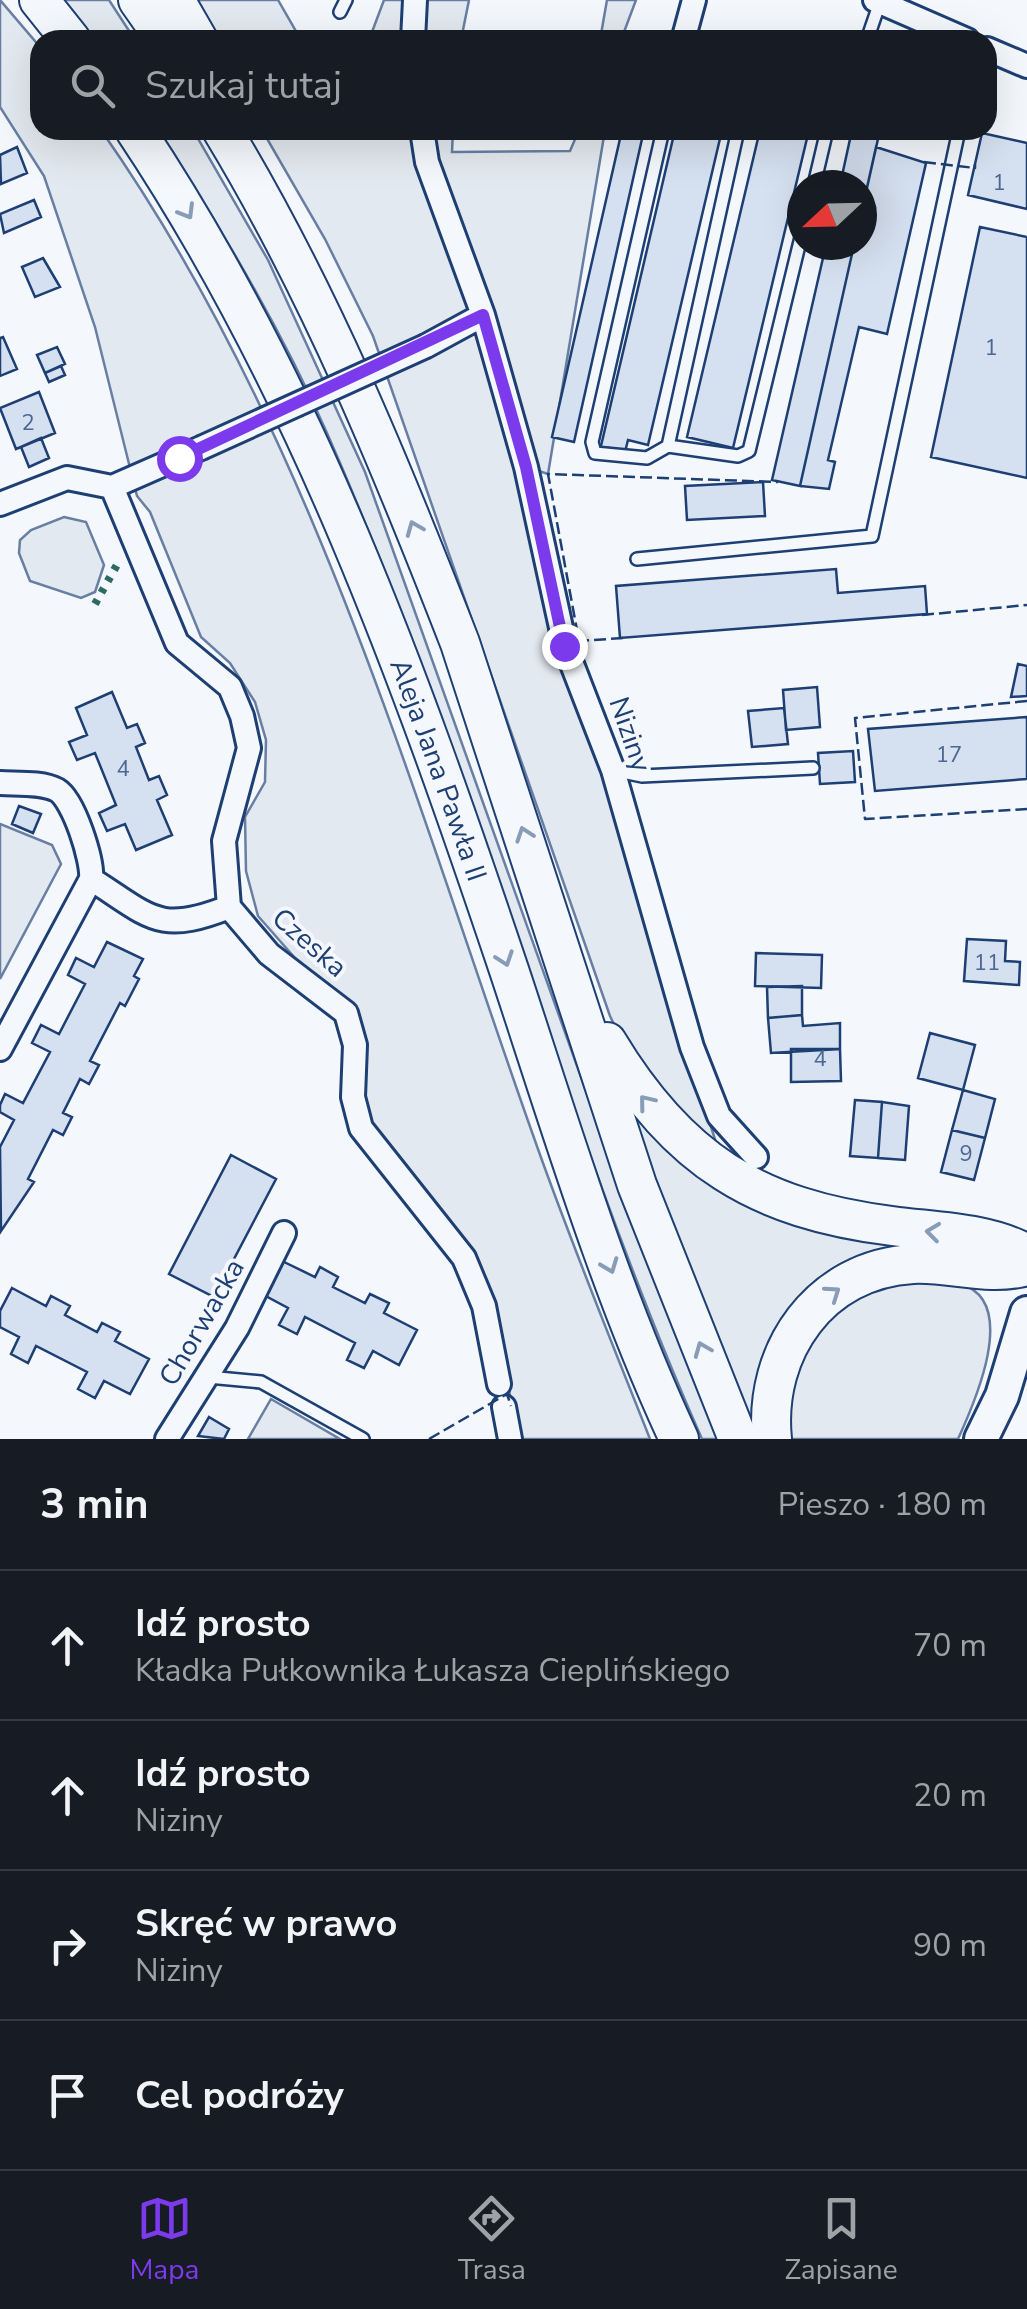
<!DOCTYPE html>
<html lang="pl">
<head>
<meta charset="utf-8">
<style>
	body { margin:0; font-family:"Nunito Sans",sans-serif; background:#242831; color:#f1f3f6 }
	.compass { position:absolute; left:787px; top:170px; width:90px; height:90px; border-radius:50%; background:#171b24; box-shadow:0 10px 40px #0002; rotate:248deg }
	.stop { position:absolute; width:30px; height:30px; margin:-22px; border:8px solid #7c3aed; border-radius:50%; background:#fff }
	.stop.end { background:#7c3aed; border-color:#fff; box-shadow:0 2px 10px #0008 }
	.list { margin:0; padding:0; list-style:none }
	h2 { display:flex; justify-content:space-between; align-items:center; height:130px; margin:0; padding:0 40px; font-size:42px }
	h2 small { font-size:32px; font-weight:400; color:#9ea1a6 }
	.list li { display:grid; grid-template-columns:65px 1fr auto; gap:30px; align-items:center; box-sizing:border-box; height:150px; padding:0 40px; border-top:2px solid #363941 }
	.list b { display:block; font-size:38px; white-space:nowrap }
	.list p { margin:0; font-size:32px; white-space:nowrap; color:#9ea1a6 }
	.list em { font-size:32px; font-style:normal; color:#9ea1a6 }
	.icon { flex:none; width:55px; height:55px; fill:none; stroke:currentColor; stroke-width:2; stroke-linecap:round; stroke-linejoin:round }
	.map { position:relative; flex:none; width:1027px; height:1439px; overflow:hidden }
	.search { position:absolute; background:#171b24; box-shadow:0 10px 40px #0002; left:30px; right:30px; top:30px; height:110px; display:flex; align-items:center; gap:25px; box-sizing:border-box; padding:0 35px; border-radius:30px; color:#9ea1a6; font-size:38px }
	.sheet { height:730px; background:#171b24 }
	nav { display:flex; justify-content:space-around; align-items:center; box-sizing:border-box; height:140px; border-top:2px solid #363941; background:#171b24; font-size:28px; color:#9ea1a6 }
	nav a { display:grid; justify-items:center; gap:5px }
	nav .on { color:#7c3aed }
	.map>svg:first-child { display:block }
	.green { fill:#e3e9f0; stroke:#687fa3; stroke-width:2.5 }
	.building { fill:#d5e0f0; stroke:#1d3f73; stroke-width:2.5 }
	.lines { fill:none; stroke-linecap:round; stroke-linejoin:round }
	.lane-casing { stroke:#1d3f73; stroke-width:16 }
	.street-casing { stroke:#1d3f73; stroke-width:28 }
	.secondary-casing { stroke:#1d3f73; stroke-width:38 }
	.primary-casing { stroke:#1d3f73; stroke-width:42 }
	.lane { stroke:#f4f7fb; stroke-width:11 }
	.street { stroke:#f4f7fb; stroke-width:22 }
	.secondary { stroke:#f4f7fb; stroke-width:32 }
	.primary { stroke:#f4f7fb; stroke-width:38 }
	.street-bridge-casing { stroke:#1d3f73; stroke-width:28; stroke-linecap:butt }
	.street-bridge { stroke:#f4f7fb; stroke-width:22 }
	.hedge { stroke:#2c6c60; stroke-width:8; stroke-dasharray:5 8; stroke-linecap:butt }
	.fence { stroke:#1d3f73; stroke-width:2.5; stroke-dasharray:12 5; stroke-linecap:butt }
	.oneway { stroke:#889bb7 }
	.route { stroke:#7c3aed; stroke-width:12 }
	.labels { text-anchor:middle; stroke-width:8; stroke-linejoin:round; paint-order:stroke }
	.number-label { font-size:22px; fill:#4b6792 }
	.street-label { font-size:28px; fill:#1d3f73; stroke:#f4f7fb }
</style>
</head>
<body>
<div class="map">
<svg width="1027" height="1439" viewBox="0 0 1027 1439">
	<rect width="100%" height="100%" fill="#f4f7fb"/>
	<path class="green" d="M 0,0 L 40,47 L 40,130 L 101,130 C 313,432 411,791 533,1135 C 569,1238 610,1338 650,1439 L 518,1439 L 498,1330 L 370,1131 L 347,1001 L 295,958 L 258,916 L 246,871 L 245,817 L 265,782 L 266,740 L 255,702 L 230,663 L 201,637 L 150,512 L 137,496 L 95,327 L 44,176 L 0,107 Z
		M 62,0 L 109,0 L 135,40 L 94,40 Z
		M 186,0 L 278,0 L 301,40 L 210,40 Z
		M 384,0 L 469,0 L 461,40 L 369,40 Z
		M 607,0 L 636,0 L 621,40 L 600,40 Z
		M 157,130 L 193,130 L 268,260 L 365,472 L 592,1108 L 721,1439 L 702,1439 C 557,1112 472,761 327,433 C 280,327 221,227 157,130 Z
		M 262,130 L 453,130 L 452,152 L 570,151 L 579,130 L 605,130 L 548,474 L 527,467 L 668,993 L 722,1161 L 630,1058 L 610,1016 L 373,336 L 325,239 Z
		M 64,517 L 86,522 L 104,565 L 95,592 L 81,598 L 30,581 L 19,553 L 20,540 L 31,530 Z
		M 0,824 L 52,845 L 61,864 L 0,979 Z
		M 618,1089 C 636,1110 652,1135 672,1154 C 737,1217 820,1229 905,1245 L 905,1253 L 839,1275 L 754,1439 Z
		M 898,1276 C 918,1279 942,1278 961,1284 C 1020,1302 974,1404 958,1439 L 784,1439 L 781,1388 L 833,1303 Z
		M 271,1399 L 340,1439 L 248,1439 Z"/>
	<path class="building" d="M 479,130 L 522,130 L 522,134 L 479,133 Z
		M 622,130 L 644,130 L 574,442 L 552,437 Z
		M 675,130 L 722,130 L 648,445 L 628,440 L 625,452 L 601,446 Z
		M 760,130 L 809,130 L 733,448 L 687,437 Z
		M 852,130 L 880,130 L 862,210 L 862,185 L 840,185 Z
		M 982,133 L 1027,143 L 1027,209 L 968,195 Z
		M 17,147 L 27,173 L 1,184 L 0,155 Z
		M 876,147 L 926,163 L 887,334 L 859,327 L 828,460 L 835,462 L 829,489 L 800,486 L 854,245 L 862,245 L 862,210 Z
		M 34,200 L 41,217 L 4,233 L 0,214 Z
		M 980,227 L 1027,237 L 1027,478 L 931,457 Z
		M 826,245 L 854,245 L 800,486 L 772,480 Z
		M 43,258 L 60,287 L 35,297 L 22,267 Z
		M 3,337 L 17,369 L 0,376 L 0,338 Z
		M 57,347 L 65,364 L 45,373 L 37,355 Z
		M 61,366 L 65,375 L 49,382 L 45,373 Z
		M 39,392 L 55,433 L 16,449 L 0,408 Z
		M 41,438 L 49,458 L 29,467 L 21,447 Z
		M 763,482 L 765,516 L 687,520 L 685,486 Z
		M 836,569 L 838,593 L 925,586 L 927,614 L 620,638 L 616,586 Z
		M 1018,664 L 1027,666 L 1027,696 L 1011,697 Z
		M 817,687 L 820,727 L 786,730 L 783,690 Z
		M 112,692 L 127,728 L 137,724 L 145,743 L 136,747 L 149,780 L 159,776 L 167,795 L 157,800 L 172,835 L 136,850 L 125,824 L 107,831 L 99,813 L 116,805 L 95,753 L 77,760 L 69,742 L 87,735 L 76,708 Z
		M 784,708 L 788,744 L 752,747 L 748,711 Z
		M 1027,717 L 1027,779 L 875,791 L 868,729 Z
		M 853,751 L 855,782 L 820,784 L 818,753 Z
		M 19,806 L 41,814 L 33,833 L 12,824 Z
		M 967,939 L 1006,941 L 1005,961 L 1020,962 L 1019,985 L 964,981 Z
		M 107,942 L 143,959 L 134,976 L 139,979 L 125,1006 L 120,1003 L 90,1061 L 99,1065 L 89,1084 L 80,1079 L 63,1113 L 72,1117 L 63,1135 L 53,1130 L 28,1179 L 34,1182 L 1,1231 L 0,1147 L 14,1120 L 0,1112 L 0,1105 L 5,1094 L 23,1103 L 50,1052 L 32,1043 L 41,1025 L 59,1034 L 85,984 L 68,975 L 76,958 L 94,967 Z
		M 756,953 L 822,955 L 821,988 L 755,986 Z
		M 802,986 L 802,1015 L 768,1018 L 767,987 Z
		M 802,1015 L 803,1026 L 840,1023 L 840,1049 L 771,1053 L 768,1018 Z
		M 930,1033 L 975,1045 L 963,1090 L 918,1078 Z
		M 791,1049 L 840,1049 L 841,1081 L 791,1082 Z
		M 963,1090 L 995,1099 L 985,1138 L 952,1130 Z
		M 855,1100 L 882,1102 L 878,1158 L 850,1156 Z
		M 882,1102 L 909,1106 L 905,1160 L 878,1158 Z
		M 952,1130 L 985,1138 L 974,1180 L 941,1172 Z
		M 231,1155 L 276,1179 L 214,1297 L 169,1274 Z
		M 280,1260 L 315,1277 L 320,1267 L 338,1277 L 333,1287 L 365,1303 L 370,1294 L 389,1303 L 384,1313 L 417,1330 L 399,1365 L 373,1351 L 364,1368 L 347,1360 L 355,1343 L 305,1317 L 297,1334 L 279,1325 L 288,1308 L 262,1294 Z
		M 12,1288 L 46,1306 L 51,1296 L 70,1306 L 65,1315 L 97,1332 L 102,1323 L 120,1332 L 115,1341 L 149,1359 L 130,1394 L 104,1381 L 95,1398 L 78,1389 L 87,1372 L 36,1346 L 28,1363 L 11,1354 L 19,1337 L 0,1327 L 0,1311 Z
		M 209,1417 L 229,1429 L 224,1439 L 198,1436 Z"/>
	<g class="lines">
		<g class="lane-casing">
			<path id="lane" d="M 340,12 L 346,0
				M 867,40 L 880,2
				M 663,130 L 592,442 L 595,453 L 647,458 L 668,446
				M 738,130 L 668,446 L 738,456 L 749,451 L 802,233
				M 814,185 L 827,130
				M 637,559 L 872,536 L 959,130
				M 613,770 L 642,776 L 813,768
				M 208,1377 L 261,1382 L 363,1439"/>
		</g>
		<g class="street-casing">
			<path id="street" d="M 875,0 L 967,40
				M 684,37 L 694,0
				M 413,40 L 415,0
				M 987,49 L 1027,66
				M 422,130 L 427,162 L 483,315 L 526,467 L 565,646 L 613,770 L 692,1047 L 719,1116 L 756,1157
				M 426,346 L 483,315
				M 112,487 L 177,643 L 230,687 L 242,716 L 249,748 L 224,841 L 229,907 L 269,954 L 346,1013 L 355,1045 L 353,1097 L 361,1128 L 464,1258 L 484,1306 L 499,1384
				M 0,504 L 67,478 L 112,487 L 201,448
				M 0,783 C 17,784 42,782 57,790 C 74,800 93,861 91,879 C 151,917 158,935 229,907
				M 0,1049 L 91,879
				M 504,1407 L 510,1439
				M 167,1439 L 237,1328 L 284,1233"/>
		</g>
		<g class="secondary-casing">
			<path id="secondary" d="M 981,1439 L 1002,1396 L 1027,1313"/>
		</g>
		<g class="primary-casing">
			<g id="primary">
				<path d="M 39,0 L 71,40"/>
				<path d="M 138,0 L 166,40"/>
				<path d="M 175,0 L 198,40"/>
				<path id="s1" d="M 135,130 C 307,388 411,678 509,970 C 561,1127 609,1289 679,1439"/>
				<path d="M 222,130 C 320,292 392,468 460,643 L 637,1185 L 738,1439"/>
				<path d="M 607,1042 C 678,1160 756,1209 892,1226 C 936,1232 987,1232 1027,1254"/>
				<path d="M 772,1439 C 763,1351 820,1269 913,1264 C 951,1262 988,1277 1027,1266"/>
			</g>
		</g>
		<use href="#lane" class="lane"/>
		<use href="#street" class="street"/>
		<use href="#secondary" class="secondary"/>
		<use href="#primary" class="primary"/>
		<g class="street-bridge-casing">
			<path id="street-bridge" d="M 201,448 L 426,346"/>
		</g>
		<use href="#street-bridge" class="street-bridge"/>
		<path class="hedge" d="M 95,604 L 118,563"/>
		<path class="fence" d="M 924,162 L 975,168 L 975,164
			M 922,615 L 1027,605
			M 623,638 L 579,641 L 548,474 L 778,482
			M 1027,701 L 855,718 L 865,819 L 1027,809
			M 429,1439 L 507,1394 L 511,1406"/>
	</g>
	<defs><path id="oneway-chevron" d="M-2-3.5L2.5 0L-2 3.5" fill="none" stroke-width="1.6" stroke-linecap="round" stroke-linejoin="round" transform="scale(2.5)"/></defs>
	<g class="oneway">
		<use href="#oneway-chevron" transform="translate(187 212) rotate(59)"/>
		<use href="#oneway-chevron" transform="translate(414 528) rotate(-112)"/>
		<use href="#oneway-chevron" transform="translate(524 834) rotate(-109)"/>
		<use href="#oneway-chevron" transform="translate(505 959) rotate(71)"/>
		<use href="#oneway-chevron" transform="translate(646 1102) rotate(-129)"/>
		<use href="#oneway-chevron" transform="translate(933 1232) rotate(-173)"/>
		<use href="#oneway-chevron" transform="translate(610 1266) rotate(69)"/>
		<use href="#oneway-chevron" transform="translate(833 1293) rotate(-35)"/>
		<use href="#oneway-chevron" transform="translate(702 1349) rotate(-112)"/>
	</g>
	<g class="lines">
		<path class="route" d="M 179,458 L 483,315 L 526,467 L 564,646"/>
	</g>
	<g class="labels">
		<g class="number-label">
			<text x="999" y="190">1</text>
			<text x="991" y="355">1</text>
			<text x="28" y="430">2</text>
			<text x="949" y="762">17</text>
			<text x="123" y="776">4</text>
			<text x="987" y="970">11</text>
			<text x="820" y="1066">4</text>
			<text x="966" y="1161">9</text>
		</g>
		<g class="street-label">
			<text transform="translate(631 734) rotate(71)" y="10">Niziny</text>
			<text dy="10" stroke="none"><textPath href="#s1" startOffset="710">Aleja Jana Pawła II</textPath></text>
			<text transform="translate(310 942) rotate(41)" y="10">Czeska</text>
			<text transform="translate(201 1322) rotate(-60)" y="10">Chorwacka</text>
		</g>
	</g>
</svg>
<svg class="compass" viewBox="-18 -18 36 36"><path d="M0-13l5 13h-10z" fill="#e53935"/><path d="M0 13l5-13h-10z" fill="#9ea1a6"/></svg>
<div class="stop" style="left:179px;top:458px"></div>
<div class="stop end" style="left:564px;top:646px"></div>
<div class="search"><svg class="icon" aria-label="search" viewBox="0 0 24 24"><circle cx="10" cy="10" r="6"/><path d="M15 15l6 6"/></svg>Szukaj tutaj</div>
</div>
<section class="sheet">
<h2>3 min<small>Pieszo · 180 m</small></h2>
<ul class="list">
<li><svg class="icon" aria-label="ahead" viewBox="0 0 24 24"><path d="M12 20V5M6 11l6-6 6 6"/></svg><div><b>Idź prosto</b><p>Kładka Pułkownika Łukasza Cieplińskiego</p></div><em>70 m</em></li>
<li><svg class="icon" aria-label="ahead" viewBox="0 0 24 24"><path d="M12 20V5M6 11l6-6 6 6"/></svg><div><b>Idź prosto</b><p>Niziny</p></div><em>20 m</em></li>
<li><svg class="icon" aria-label="right" viewBox="0 0 24 24"><path d="M7 20v-9h11M14 6l5 5-5 5"/></svg><div><b>Skręć w prawo</b><p>Niziny</p></div><em>90 m</em></li>
<li><svg class="icon" aria-label="arrive" viewBox="0 0 24 24"><path d="M6 21V4h12l-3 4 3 4H6"/></svg><div><b>Cel podróży</b></div></li>
</ul>
</section>
<nav>
<a class="on"><svg class="icon" aria-label="map" viewBox="0 0 24 24"><path d="M3 6l6-2 6 2 6-2v14l-6 2-6-2-6 2zM9 4v14M15 6v14"/></svg>Mapa</a>
<a><svg class="icon" aria-label="directions" viewBox="0 0 24 24"><path d="M12 3l9 9-9 9-9-9zM9 14v-3h6M13 9l2 2-2 2"/></svg>Trasa</a>
<a><svg class="icon" aria-label="saved" viewBox="0 0 24 24"><path d="M7 4h10v16l-5-4-5 4z"/></svg>Zapisane</a>
</nav>
</body>
</html>
